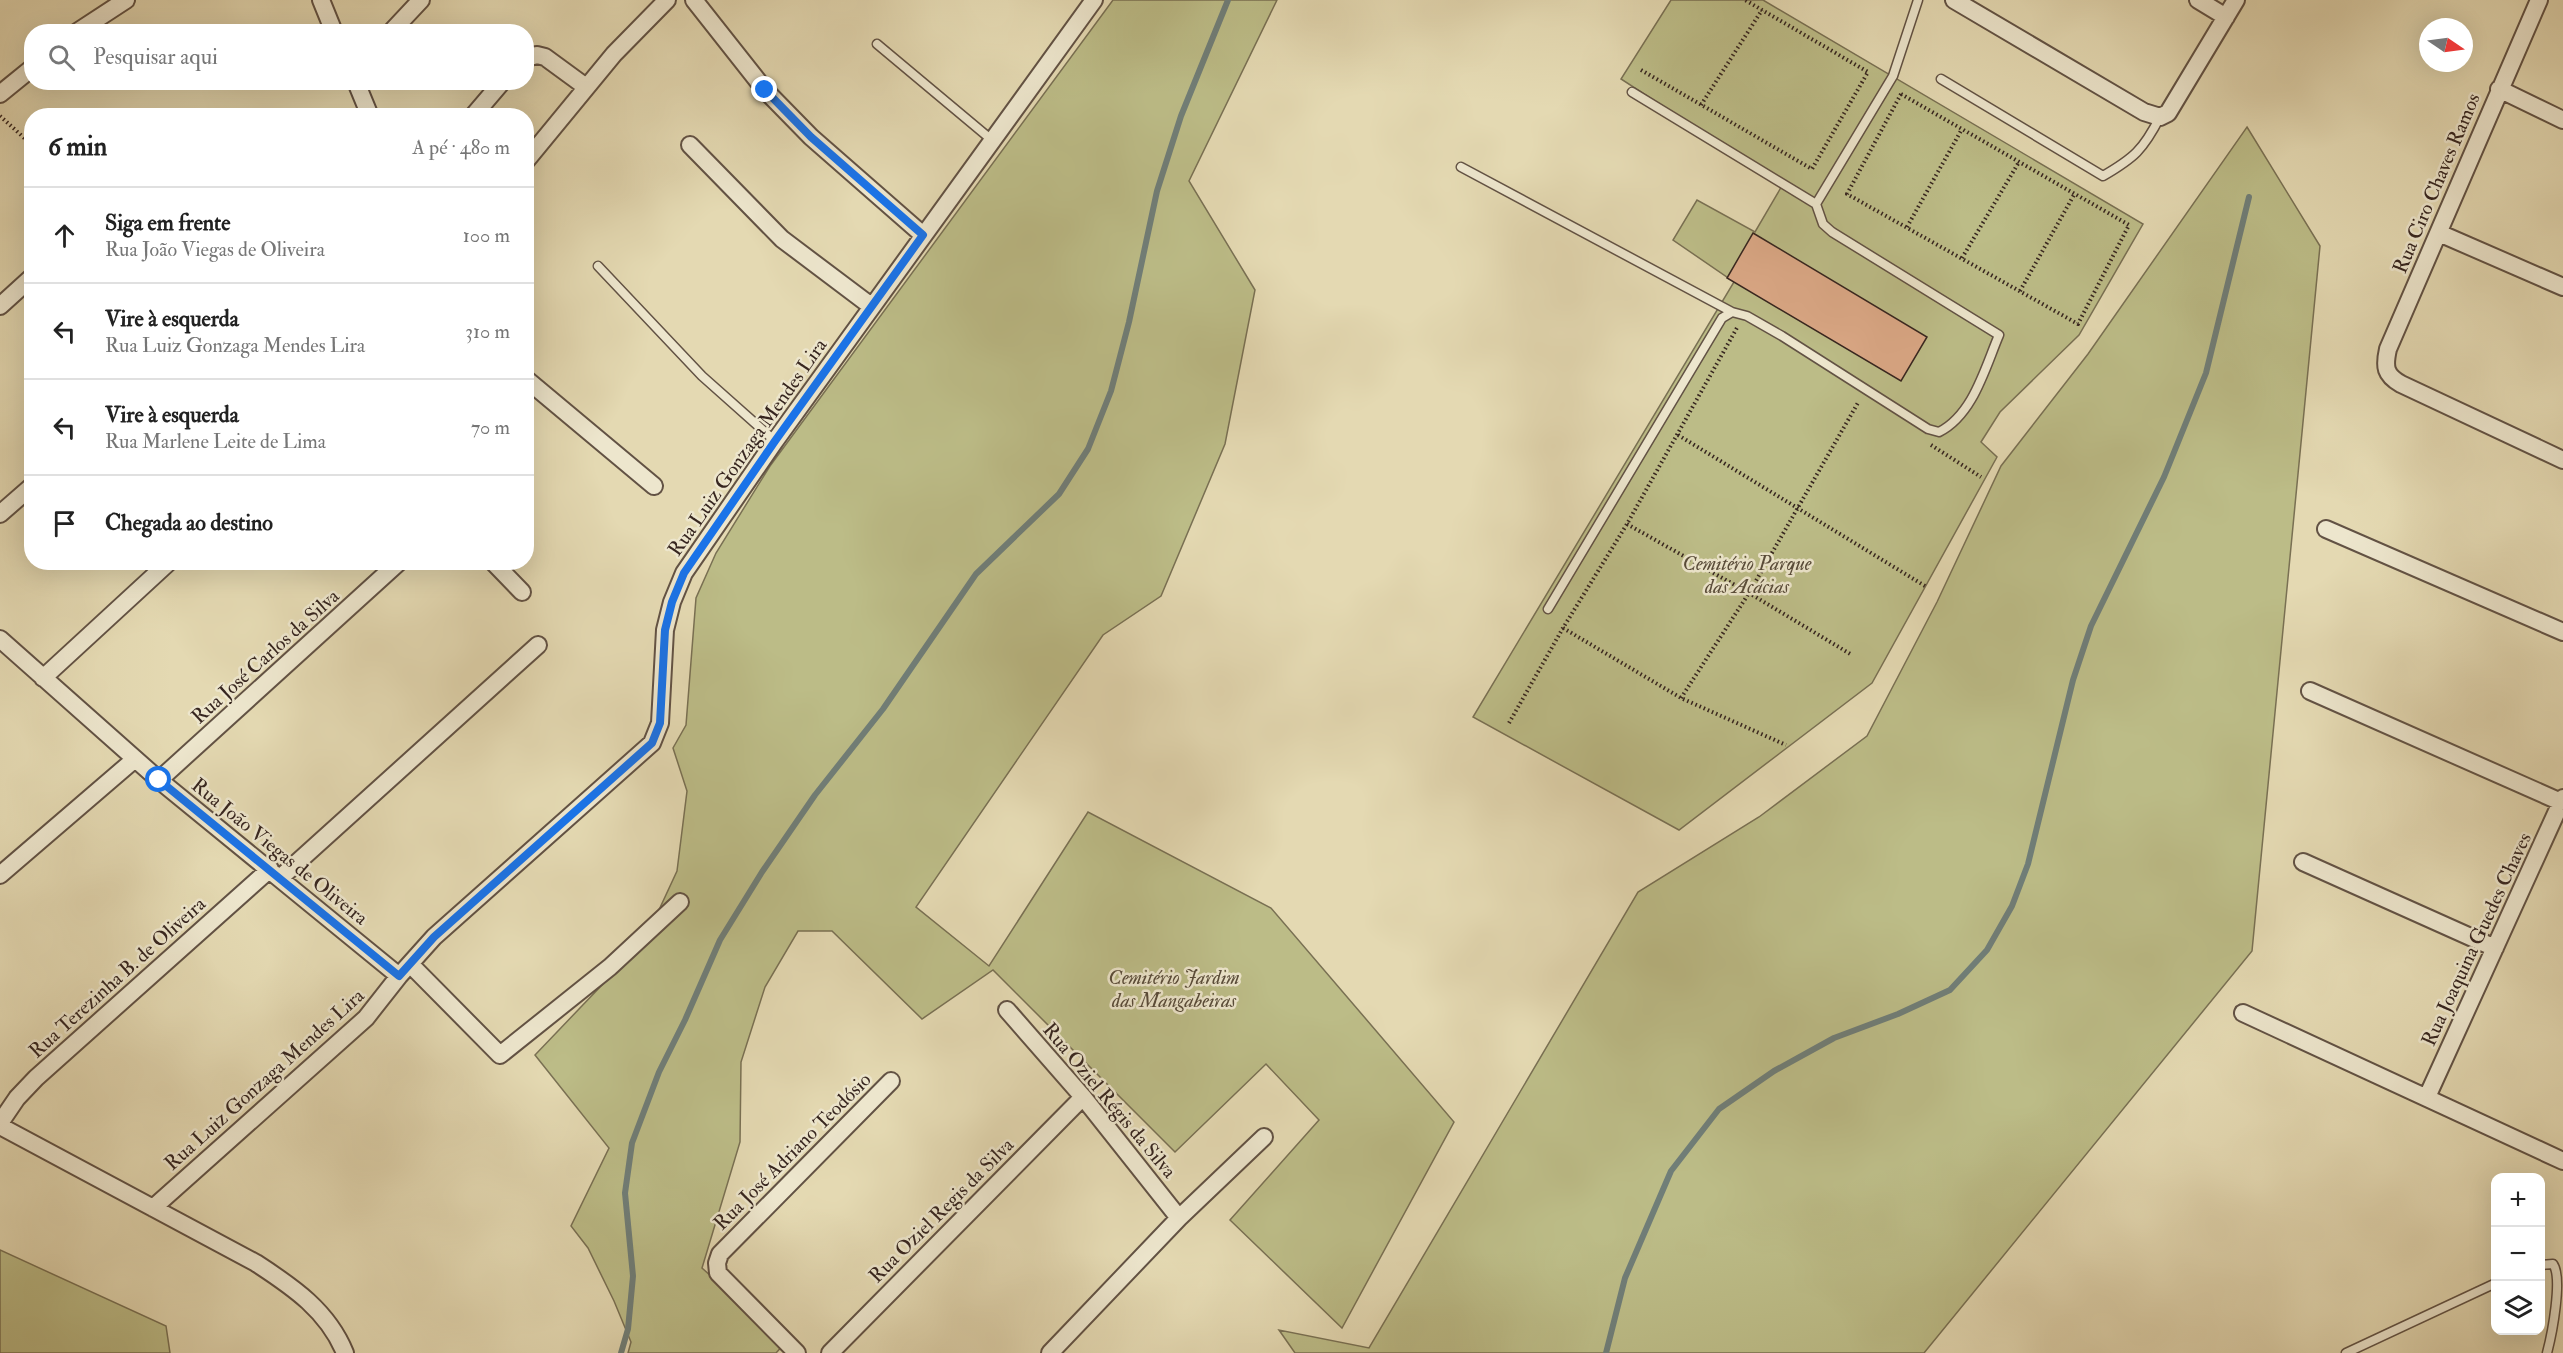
<!DOCTYPE html>
<html lang="pt">
<head>
<meta charset="utf-8">
<style>
	body { margin:0; font-family:"IM FELL Double Pica",serif; background:#f2f2f2; color:#222 }
	.controls { position:absolute; right:18px; bottom:18px; display:grid; overflow:hidden; border-radius:12px; box-shadow:0 6px 24px #0002 }
	.controls button { width:54px; height:54px; display:grid; place-items:center; padding:0; border:0; border-bottom:2px solid #e0e0e0; background:#fff; color:#222; font:30px sans-serif }
	.compass { position:absolute; left:2419px; top:18px; width:54px; height:54px; border-radius:50%; background:#fff; box-shadow:0 6px 24px #0002; rotate:103deg }
	.stop { position:absolute; width:18px; height:18px; margin:-14px; border:4px solid #1a73e8; border-radius:50%; background:#fff }
	.stop.end { background:#1a73e8; border-color:#fff; box-shadow:0 2px 6px #0008 }
	.list { margin:0; padding:0; list-style:none }
	h2 { display:flex; justify-content:space-between; align-items:center; height:78px; margin:0; padding:0 24px; font-size:26px }
	h2 small { font-size:20px; font-weight:400; color:#767676 }
	.list li { display:grid; grid-template-columns:39px 1fr auto; gap:18px; align-items:center; box-sizing:border-box; height:96px; padding:0 24px; border-top:2px solid #e0e0e0 }
	.list b { display:block; font-size:22px; white-space:nowrap }
	.list p { margin:0; font-size:20px; white-space:nowrap; color:#767676 }
	.list em { font-size:20px; font-style:normal; color:#767676 }
	.icon { flex:none; width:33px; height:33px; fill:none; stroke:currentColor; stroke-width:2; stroke-linecap:round; stroke-linejoin:round }
	.map { position:relative; flex:none; width:2563px; height:1353px; overflow:hidden }
	.search { position:absolute; background:#fff; box-shadow:0 6px 24px #0002; left:24px; top:24px; width:510px; height:66px; display:flex; align-items:center; gap:15px; box-sizing:border-box; padding:0 21px; border-radius:24px; color:#767676; font-size:22px }
	.panel { position:absolute; background:#fff; box-shadow:0 6px 24px #0002; left:24px; top:108px; width:510px; height:462px; border-radius:24px }
	.map>svg:first-child { display:block }
	.green { fill:#bcbc87; stroke:#797053; stroke-width:1.5 }
	.lines { fill:none; stroke-linecap:round; stroke-linejoin:round }
	.stream { stroke:#707e78; stroke-width:6 }
	.building { fill:#dba886; stroke:#36251f; stroke-width:1.5 }
	.service-casing { stroke:#625244; stroke-width:11 }
	.minor-casing { stroke:#625244; stroke-width:20 }
	.path { stroke:#36251f; stroke-width:4; stroke-dasharray:1.5 3; stroke-linecap:butt }
	.service { stroke:#ede6cd; stroke-width:8 }
	.minor { stroke:#ede6cd; stroke-width:16 }
	.route { stroke:#1a73e8; stroke-width:8 }
	.labels { text-anchor:middle; stroke-width:5; stroke-linejoin:round; paint-order:stroke }
	.street-label { font-size:20px; fill:#36251f; stroke:#ede6cd }
	.park-label { font-size:20px; font-style:italic; fill:#584b39; stroke:#ede6cd }
</style>
</head>
<body>
<div class="map">
<svg width="2563" height="1353" viewBox="0 0 2563 1353">
	<rect width="100%" height="100%" fill="#e4d9b2"/>
	<filter id="stains"><feTurbulence type="fractalNoise" baseFrequency=".00333" numOctaves="4"/><feColorMatrix values="0 0 0 0 .2 0 0 0 0 .09 0 0 0 0 .02 0 0 0 .5 -.17"/></filter>
	<radialGradient id="worn" r=".72"><stop offset=".6" stop-color="#630" stop-opacity="0"/><stop offset="1" stop-color="#630" stop-opacity=".3"/></radialGradient>
	<path class="green" d="M 1113,0 L 1277,0 L 1189,181 L 1255,290 L 1225,444 L 1161,596 L 1103,635 L 916,907 L 989,966 L 1088,812 L 1271,908 L 1454,1122 L 1342,1328 L 1230,1220 L 1319,1120 L 1266,1064 L 1175,1152 L 993,970 L 922,1019 L 832,931 L 798,931 L 765,987 L 741,1062 L 740,1142 L 702,1268 L 785,1343 L 776,1353 L 628,1353 L 631,1342 L 614,1301 L 588,1248 L 571,1226 L 609,1148 L 535,1055 L 645,940 L 677,871 L 687,791 L 673,748 L 686,725 L 696,598 L 716,553 L 770,466 Z
		M 1671,0 L 1763,0 L 2143,224 L 2079,335 L 2000,412 L 1981,442 L 1997,457 L 1872,683 L 1679,830 L 1473,717 L 1734,282 L 1673,240 L 1697,200 L 1755,232 L 1783,184 L 1621,79 Z
		M 2247,127 L 2320,246 L 2252,951 L 1924,1353 L 1295,1353 L 1279,1330 L 1369,1348 L 1638,892 L 1759,817 L 1867,736 L 1937,602 L 2001,466 L 2088,354 Z
		M 0,1250 L 166,1326 L 170,1353 L 0,1353 Z"/>
	<g class="lines">
		<path class="stream" d="M 621,1353 L 628,1329 L 633,1276 L 625,1193 L 632,1143 L 659,1072 L 685,1020 L 720,940 L 762,872 L 815,795 L 883,709 L 976,574 L 1059,494 L 1088,449 L 1111,391 L 1129,322 L 1157,191 L 1181,116 L 1228,0
			M 1606,1353 L 1625,1278 L 1671,1171 L 1719,1109 L 1774,1071 L 1834,1038 L 1898,1014 L 1950,990 L 1987,950 L 2012,906 L 2028,864 L 2073,680 L 2091,626 L 2164,477 L 2206,373 L 2249,197"/>
	</g>
	<path class="building" d="M 1753,233 L 1927,337 L 1901,381 L 1727,278 Z"/>
	<g class="lines">
		<g class="service-casing">
			<path id="service" d="M 877,44 L 993,141
				M 1941,79 L 2103,176 C 2134,158 2143,150 2160,117
				M 1632,92 L 1816,204
				M 1461,167 L 1732,312
				M 598,266 L 702,376 L 775,441
				M 1548,609 L 1722,318 L 1732,312 L 1747,316 L 1782,336 L 1928,429 L 1939,432 C 1973,415 1985,368 1999,335 L 1832,232 L 1823,224 L 1816,204 L 1893,76 L 1918,0
				M 2540,1265 L 2553,1264 C 2563,1278 2552,1334 2547,1353
				M 2346,1353 L 2496,1283"/>
		</g>
		<g class="minor-casing">
			<path id="minor" d="M 321,0 L 334,32
				M 694,0 L 765,90 L 811,137 L 923,235
				M 1954,0 L 2144,112 L 2160,117 L 2168,113 L 2236,0
				M 2198,0 L 2226,17
				M 2539,0 L 2388,349 C 2384,367 2385,375 2401,384 L 2563,460
				M 77,32 L 126,0
				M 391,32 L 421,0
				M 526,58 L 537,55 L 545,57 L 586,87
				M 356,82 L 370,116
				M 2499,89 L 2563,120
				M 0,94 L 32,68
				M 473,116 L 502,82
				M 690,145 L 782,239 L 871,306
				M 526,161 L 614,54 L 667,0
				M 2439,233 L 2563,287
				M 0,306 L 32,277
				M 526,379 L 654,486
				M 0,514 L 32,486
				M 2326,529 L 2563,632
				M 493,562 L 522,592
				M 0,639 L 159,780 L 399,976
				M 43,678 L 169,562
				M 2310,691 L 2561,802
				M 159,780 L 399,562
				M 2303,862 L 2495,948
				M 0,875 L 135,759
				M 280,878 L 538,645
				M 410,964 L 500,1055 L 610,967 L 680,902
				M 1007,1010 L 1083,1097 L 1179,1218
				M 2243,1013 L 2563,1161
				M 2427,1097 L 2563,798
				M 0,1123 L 17,1098 L 36,1078 L 270,869
				M 0,1126 L 256,1263 C 293,1287 328,1311 345,1353
				M 153,1208 L 366,1018 L 399,976 L 434,937 L 652,743 L 660,723 L 665,630 L 672,602 L 684,573 L 775,441 L 1094,0
				M 797,1353 L 718,1273 L 717,1263 L 720,1254 L 891,1081
				M 830,1353 L 1083,1097
				M 1050,1353 L 1179,1218 L 1264,1137"/>
		</g>
		<path class="path" d="M 1641,70 L 1812,169 L 1868,72 L 1745,0
			M 1901,94 L 2129,225 L 2078,324 L 1847,194 Z
			M 1701,105 L 1762,10
			M 0,116 L 32,145
			M 1907,227 L 1962,129
			M 1962,258 L 2019,162
			M 2020,291 L 2075,193
			M 1678,435 L 1925,586
			M 1931,445 L 1981,477
			M 1627,524 L 1749,593 L 1852,655
			M 1563,628 L 1681,698 L 1786,745
			M 1681,698 L 1749,593 L 1859,401
			M 1509,723 L 1563,628 L 1627,524 L 1738,326"/>
		<use href="#service" class="service"/>
		<use href="#minor" class="minor"/>
	</g>
	<g class="lines">
		<path class="route" d="M 159,780 L 399,976 L 434,937 L 652,743 L 660,723 L 665,630 L 672,602 L 684,573 L 775,441 L 923,235 L 811,137 L 765,90"/>
	</g>
	<g class="labels">
		<g class="street-label">
			<text transform="translate(2436 183) rotate(-67)" y="7">Rua Ciro Chaves Ramos</text>
			<text transform="translate(747 447) rotate(-55)" y="7">Rua Luiz Gonzaga Mendes Lira</text>
			<text transform="translate(265 656) rotate(-42)" y="7">Rua José Carlos da Silva</text>
			<text transform="translate(280 851) rotate(39)" y="7">Rua João Viegas de Oliveira</text>
			<text transform="translate(2476 939) rotate(-65)" y="7">Rua Joaquina Guedes Chaves</text>
			<text transform="translate(117 977) rotate(-42)" y="7">Rua Terezinha B. de Oliveira</text>
			<text transform="translate(264 1079) rotate(-42)" y="7">Rua Luiz Gonzaga Mendes Lira</text>
			<text transform="translate(1110 1100) rotate(50)" y="7">Rua Oziel Régis da Silva</text>
			<text transform="translate(792 1151) rotate(-45)" y="7">Rua José Adriano Teodósio</text>
			<text transform="translate(941 1210) rotate(-45)" y="7">Rua Oziel Regis da Silva</text>
		</g>
		<g class="park-label">
			<text x="1747" y="570">Cemitério Parque<tspan x="1747" dy="23">das Acácias</tspan></text>
			<text x="1174" y="984">Cemitério Jardim<tspan x="1174" dy="23">das Mangabeiras</tspan></text>
		</g>
	</g>
	<rect width="100%" height="100%" filter="url(#stains)"/>
	<rect width="100%" height="100%" fill="url(#worn)"/>
</svg>
<div class="controls">
<button>+</button>
<button>−</button>
<button><svg class="icon" aria-label="layers" viewBox="0 0 24 24"><path d="M12 4l9 5-9 5-9-5zM3 14l9 5 9-5"/></svg></button>
</div>
<svg class="compass" viewBox="-18 -18 36 36"><path d="M0-13l5 13h-10z" fill="#e53935"/><path d="M0 13l5-13h-10z" fill="#767676"/></svg>
<div class="stop" style="left:159px;top:780px"></div>
<div class="stop end" style="left:765px;top:90px"></div>
<div class="search"><svg class="icon" aria-label="search" viewBox="0 0 24 24"><circle cx="10" cy="10" r="6"/><path d="M15 15l6 6"/></svg>Pesquisar aqui</div>
<section class="panel">
<h2>6 min<small>A pé · 480 m</small></h2>
<ul class="list">
<li><svg class="icon" aria-label="ahead" viewBox="0 0 24 24"><path d="M12 20V5M6 11l6-6 6 6"/></svg><div><b>Siga em frente</b><p>Rua João Viegas de Oliveira</p></div><em>100 m</em></li>
<li><svg class="icon" aria-label="left" viewBox="0 0 24 24"><path d="M17 20v-9H6M10 6l-5 5 5 5"/></svg><div><b>Vire à esquerda</b><p>Rua Luiz Gonzaga Mendes Lira</p></div><em>310 m</em></li>
<li><svg class="icon" aria-label="left" viewBox="0 0 24 24"><path d="M17 20v-9H6M10 6l-5 5 5 5"/></svg><div><b>Vire à esquerda</b><p>Rua Marlene Leite de Lima</p></div><em>70 m</em></li>
<li><svg class="icon" aria-label="arrive" viewBox="0 0 24 24"><path d="M6 21V4h12l-3 4 3 4H6"/></svg><div><b>Chegada ao destino</b></div></li>
</ul>
</section>
</div>
</body>
</html>
